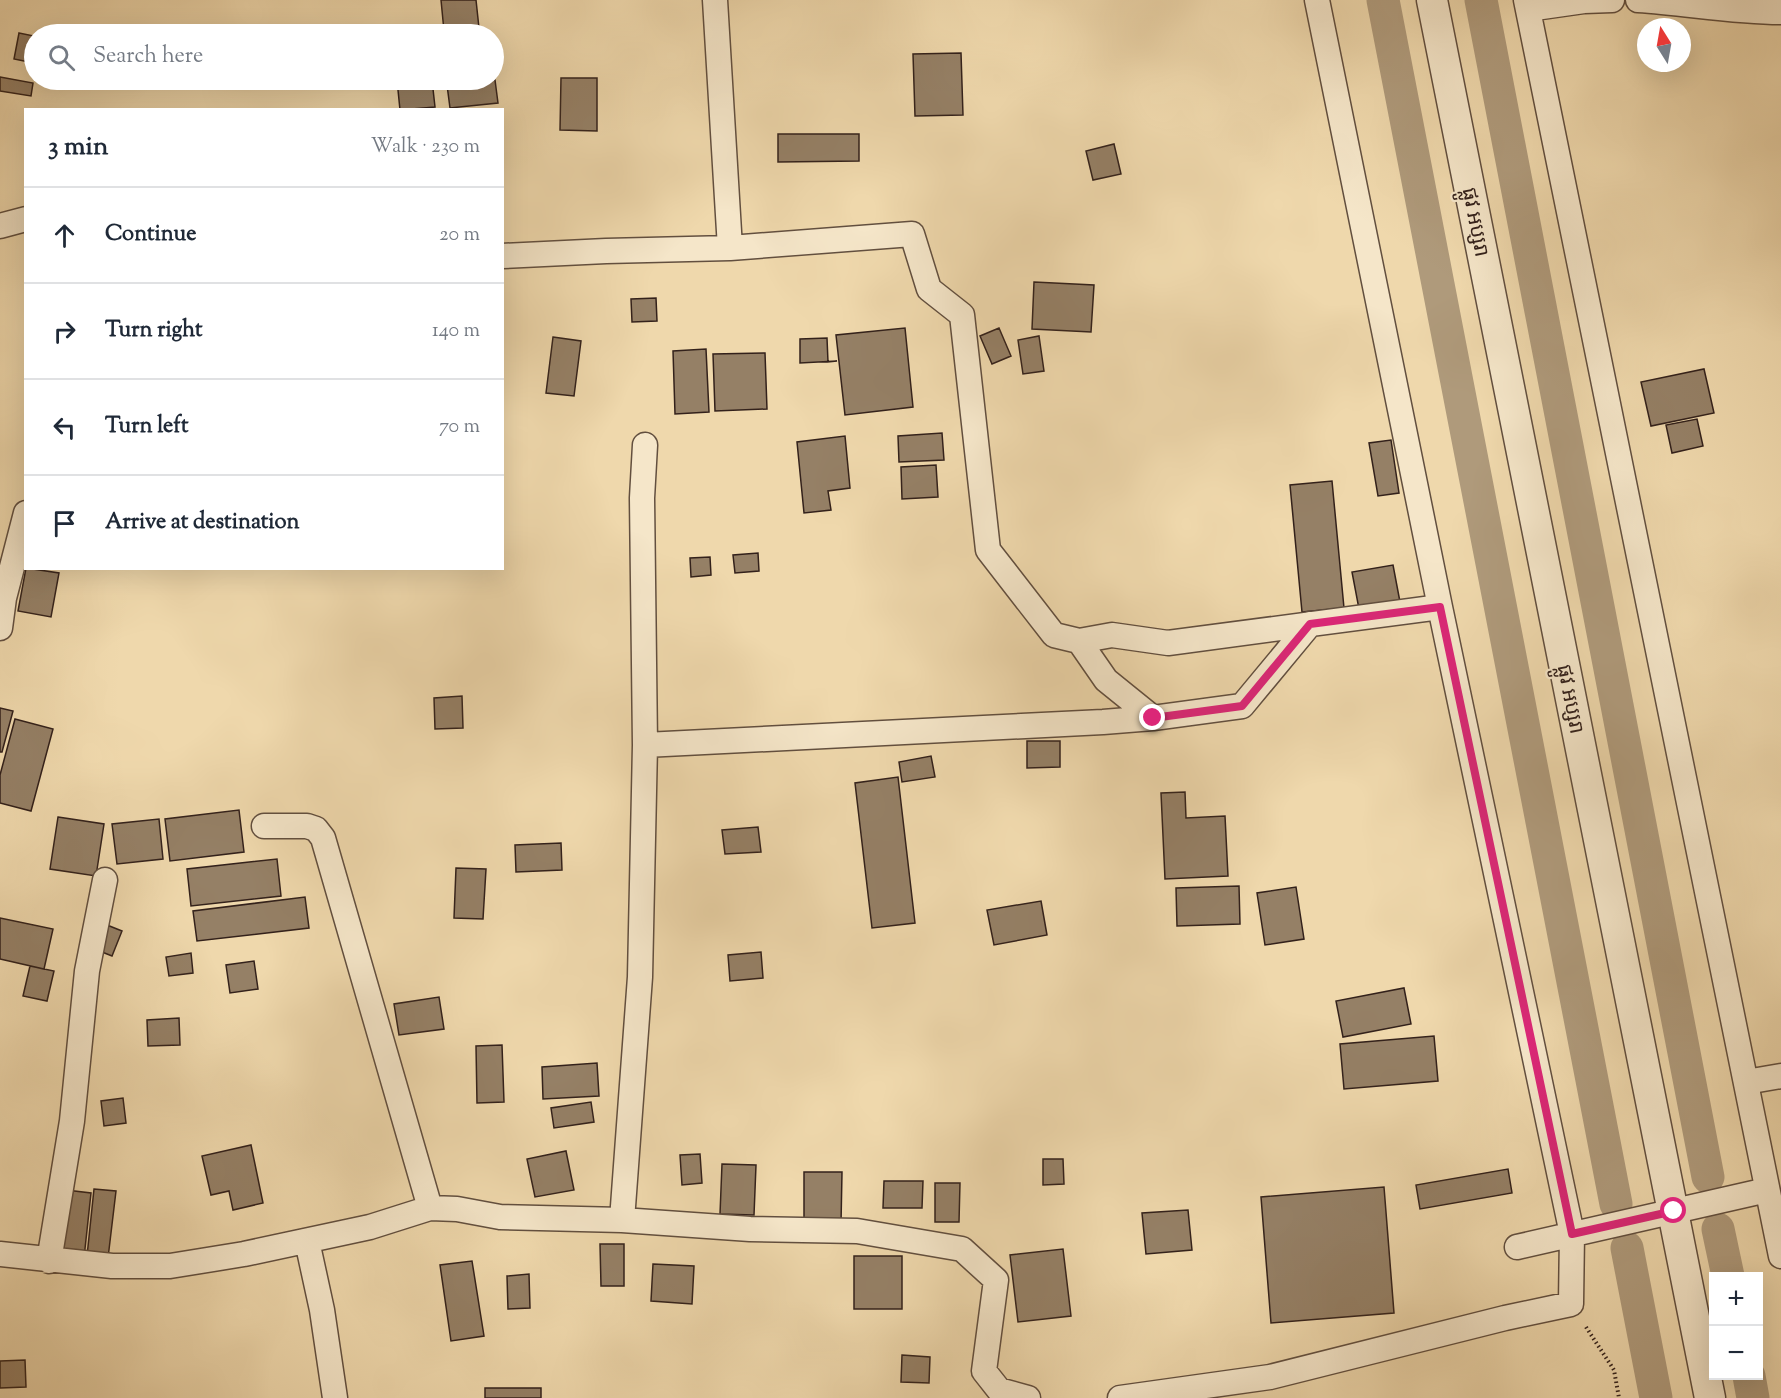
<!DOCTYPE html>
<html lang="en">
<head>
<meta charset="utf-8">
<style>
	body { margin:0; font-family:"Sorts Mill Goudy","Noto Sans Khmer",serif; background:#f2f2f3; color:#1f2937 }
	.controls { position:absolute; right:18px; bottom:18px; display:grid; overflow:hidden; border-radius:0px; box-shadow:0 6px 24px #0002 }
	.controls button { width:54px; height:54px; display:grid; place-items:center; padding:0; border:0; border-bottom:2px solid #e0e1e3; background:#fff; color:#1f2937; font:30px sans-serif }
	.compass { position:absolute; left:1637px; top:18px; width:54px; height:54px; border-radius:50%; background:#fff; box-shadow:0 6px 24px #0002; rotate:349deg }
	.stop { position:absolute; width:18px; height:18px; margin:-14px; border:4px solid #db2777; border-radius:50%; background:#fff }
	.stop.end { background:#db2777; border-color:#fff; box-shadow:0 2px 6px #0008 }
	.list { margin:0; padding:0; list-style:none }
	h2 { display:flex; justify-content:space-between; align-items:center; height:78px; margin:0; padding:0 24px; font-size:26px }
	h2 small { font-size:20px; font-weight:400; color:#747a83 }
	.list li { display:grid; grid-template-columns:39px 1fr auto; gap:18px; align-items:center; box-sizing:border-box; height:96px; padding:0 24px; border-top:2px solid #e0e1e3 }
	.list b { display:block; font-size:22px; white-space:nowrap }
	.list em { font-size:20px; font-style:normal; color:#747a83 }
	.icon { flex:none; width:33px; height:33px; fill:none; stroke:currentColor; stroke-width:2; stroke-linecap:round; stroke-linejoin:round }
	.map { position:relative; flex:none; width:1781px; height:1398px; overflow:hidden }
	.search { position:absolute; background:#fff; box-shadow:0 6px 24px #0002; left:24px; top:24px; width:480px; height:66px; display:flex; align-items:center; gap:15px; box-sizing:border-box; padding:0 21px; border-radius:33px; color:#747a83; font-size:22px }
	.panel { position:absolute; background:#fff; box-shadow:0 6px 24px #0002; left:24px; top:108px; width:480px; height:462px; border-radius:0px }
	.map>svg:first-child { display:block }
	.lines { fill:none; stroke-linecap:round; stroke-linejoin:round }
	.canal { stroke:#af9a7b; stroke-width:33 }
	.building { fill:#958066; stroke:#33211b; stroke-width:1.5 }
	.minor-casing { stroke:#624f3f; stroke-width:27 }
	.tertiary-casing { stroke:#624f3f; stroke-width:33 }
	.path { stroke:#33211b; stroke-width:4; stroke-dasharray:1.5 3; stroke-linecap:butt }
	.minor { stroke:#f5e6c9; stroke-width:24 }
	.tertiary { stroke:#f5e6c9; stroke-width:30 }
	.route { stroke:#db2777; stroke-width:8 }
	.labels { text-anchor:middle; stroke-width:4.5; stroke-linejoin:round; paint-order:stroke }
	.street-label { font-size:21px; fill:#33211b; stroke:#f5e6c9 }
</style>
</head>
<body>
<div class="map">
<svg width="1781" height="1398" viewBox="0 0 1781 1398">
	<rect width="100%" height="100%" fill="#efd8ac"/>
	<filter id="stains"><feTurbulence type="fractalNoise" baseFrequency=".00333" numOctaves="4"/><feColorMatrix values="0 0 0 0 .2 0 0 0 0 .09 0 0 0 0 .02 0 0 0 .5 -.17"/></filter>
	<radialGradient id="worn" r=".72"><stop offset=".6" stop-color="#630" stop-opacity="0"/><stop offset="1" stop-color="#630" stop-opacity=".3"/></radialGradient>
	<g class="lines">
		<path class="canal" d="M 1383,0 L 1616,1204
			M 1481,0 L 1708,1177
			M 1718,1229 L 1728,1276
			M 1627,1248 L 1656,1398
			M 1749,1376 L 1753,1398"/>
	</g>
	<path class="building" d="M 441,0 L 476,0 L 479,28 L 444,31 Z
		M 426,26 L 427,34 L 392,34 L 391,30 Z
		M 19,33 L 34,36 L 34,63 L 14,59 Z
		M 961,53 L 963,115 L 915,116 L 913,54 Z
		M 0,77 L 33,83 L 31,96 L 0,91 Z
		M 561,78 L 597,78 L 597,131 L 560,130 Z
		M 397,80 L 432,80 L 435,107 L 400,110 Z
		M 495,80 L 498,103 L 450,108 L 447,85 Z
		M 778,134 L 859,134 L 859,161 L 778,162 Z
		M 1114,144 L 1121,174 L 1093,180 L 1086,151 Z
		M 1034,282 L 1094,285 L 1091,332 L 1032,329 Z
		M 656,298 L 657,321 L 632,322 L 631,299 Z
		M 905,328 L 913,407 L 845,415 L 836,335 Z
		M 999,328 L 1011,356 L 992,364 L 980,336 Z
		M 1039,336 L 1044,371 L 1023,374 L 1018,340 Z
		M 553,337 L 581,341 L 574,396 L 546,393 Z
		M 827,338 L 828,362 L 837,361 L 800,363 L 800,339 Z
		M 706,349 L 709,412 L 675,414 L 673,351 Z
		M 765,353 L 767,409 L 715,411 L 713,354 Z
		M 1704,369 L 1714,413 L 1651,426 L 1641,382 Z
		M 1697,419 L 1703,446 L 1672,453 L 1666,425 Z
		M 942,433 L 944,460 L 899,462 L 898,436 Z
		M 845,436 L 850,488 L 828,491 L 831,510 L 804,513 L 797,442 Z
		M 1391,440 L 1399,493 L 1378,496 L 1369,443 Z
		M 936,465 L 938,497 L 902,499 L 901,467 Z
		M 1332,481 L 1344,608 L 1302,612 L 1290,485 Z
		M 758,553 L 759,571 L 735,573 L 733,555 Z
		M 710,557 L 711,575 L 691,577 L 690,558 Z
		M 1393,565 L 1400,602 L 1359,609 L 1352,572 Z
		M 26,568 L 59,573 L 51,617 L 18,611 Z
		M 462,696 L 463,728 L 435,729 L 434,698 Z
		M 0,708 L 13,711 L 2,752 L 0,752 Z
		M 15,719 L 53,729 L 31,811 L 0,803 L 0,775 Z
		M 1027,741 L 1060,741 L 1060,767 L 1027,768 Z
		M 931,756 L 935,777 L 902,782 L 899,762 Z
		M 898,777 L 915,923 L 872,928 L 855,783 Z
		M 1185,792 L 1186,818 L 1225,816 L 1228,876 L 1165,879 L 1161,793 Z
		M 239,810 L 244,852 L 170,861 L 165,819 Z
		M 58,817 L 104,824 L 96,876 L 50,869 Z
		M 159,819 L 163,859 L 117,864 L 112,824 Z
		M 758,827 L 761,852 L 725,854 L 722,830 Z
		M 561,843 L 562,870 L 516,872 L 515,845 Z
		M 277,859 L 281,896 L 191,906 L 187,869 Z
		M 456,868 L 486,869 L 483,919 L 454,918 Z
		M 1239,886 L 1240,924 L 1177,926 L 1176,888 Z
		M 1296,887 L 1304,939 L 1265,945 L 1257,893 Z
		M 305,897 L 309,928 L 197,941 L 193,911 Z
		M 1041,901 L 1047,935 L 994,945 L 987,910 Z
		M 0,918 L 53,929 L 44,969 L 0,959 Z
		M 107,925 L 122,931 L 112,956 L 97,950 Z
		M 761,952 L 763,978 L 730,981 L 728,955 Z
		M 191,953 L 193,973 L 169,976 L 166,957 Z
		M 254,961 L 258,989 L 230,993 L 226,965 Z
		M 30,966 L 54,971 L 47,1001 L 23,996 Z
		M 1404,988 L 1411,1024 L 1343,1037 L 1336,1001 Z
		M 439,997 L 444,1029 L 399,1035 L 394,1004 Z
		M 179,1018 L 180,1045 L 148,1046 L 147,1020 Z
		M 1434,1036 L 1438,1081 L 1344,1089 L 1340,1044 Z
		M 502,1045 L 504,1102 L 477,1103 L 476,1046 Z
		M 597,1063 L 599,1096 L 543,1099 L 542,1067 Z
		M 123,1098 L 126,1123 L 104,1126 L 101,1101 Z
		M 591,1102 L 594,1122 L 554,1128 L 551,1108 Z
		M 251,1145 L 263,1203 L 233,1210 L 229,1191 L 211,1195 L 202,1156 Z
		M 566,1151 L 574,1190 L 535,1197 L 527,1159 Z
		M 700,1154 L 702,1183 L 682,1185 L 680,1155 Z
		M 1043,1159 L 1063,1159 L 1064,1184 L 1043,1185 Z
		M 722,1164 L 756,1165 L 754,1215 L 720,1214 Z
		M 1508,1169 L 1512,1193 L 1420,1209 L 1416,1185 Z
		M 804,1172 L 842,1172 L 841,1224 L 804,1223 Z
		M 884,1181 L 923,1181 L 922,1208 L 883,1208 Z
		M 935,1183 L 960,1183 L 959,1222 L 935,1222 Z
		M 1384,1187 L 1394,1313 L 1271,1323 L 1261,1197 Z
		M 94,1189 L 116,1191 L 108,1258 L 87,1256 Z
		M 66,1190 L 91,1193 L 84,1258 L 59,1255 Z
		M 1188,1210 L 1192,1250 L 1146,1254 L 1142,1213 Z
		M 600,1244 L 624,1244 L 624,1286 L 601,1286 Z
		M 1063,1249 L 1071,1316 L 1018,1322 L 1010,1255 Z
		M 854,1256 L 902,1256 L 902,1309 L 854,1309 Z
		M 472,1261 L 484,1336 L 451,1341 L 440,1265 Z
		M 653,1264 L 694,1266 L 692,1304 L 651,1301 Z
		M 529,1274 L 530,1308 L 508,1309 L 507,1276 Z
		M 902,1355 L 930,1357 L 929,1383 L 901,1382 Z
		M 25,1360 L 26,1387 L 0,1388 L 0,1361 Z
		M 485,1388 L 541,1388 L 541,1398 L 485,1398 Z"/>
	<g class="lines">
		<g class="minor-casing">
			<path id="minor" d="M 715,0 L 730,248
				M 1526,0 L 1781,1256
				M 1638,0 C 1686,3 1733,12 1781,12
				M 1528,9 L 1584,1 L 1612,0
				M 0,226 L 26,219
				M 502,256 L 606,251 L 730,248 L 912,234 L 929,289 L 962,315 L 988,550 L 1054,635 L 1079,641 L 1112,635 L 1168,643 L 1440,607
				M 0,628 L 4,598 L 26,513
				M 1079,641 L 1106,680 L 1153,718
				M 645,745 L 1103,722 L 1153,718 L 1242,706 L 1310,624
				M 264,826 L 307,826 L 316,829 L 323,838 L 430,1208
				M 1746,1082 L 1781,1076
				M 622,1220 L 640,977 L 645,745 L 642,498 L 645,445
				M 307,1241 L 322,1310 L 335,1398
				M 1517,1247 L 1767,1190
				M 0,1254 L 112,1266 L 170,1266 L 244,1254 L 370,1227 L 430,1208 L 457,1209 L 500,1217 L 622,1220 L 750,1229 L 857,1231 L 962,1249 L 996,1280 L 984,1371 L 999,1390 L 1028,1398
				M 49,1261 L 72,1121 L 87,971 L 105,880
				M 1120,1398 L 1270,1377 L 1505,1318 L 1571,1304 L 1572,1234 L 1440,607 L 1317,0"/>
		</g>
		<g class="tertiary-casing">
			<path id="tertiary" d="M 1432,0 L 1710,1398"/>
		</g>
		<path class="path" d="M 1586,1327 L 1614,1370 L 1619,1398"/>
		<use href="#minor" class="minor"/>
		<use href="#tertiary" class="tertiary"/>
	</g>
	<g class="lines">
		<path class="route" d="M 1153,718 L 1242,706 L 1310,624 L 1440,607 L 1572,1234 L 1674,1211"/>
	</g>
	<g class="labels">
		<g class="street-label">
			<text transform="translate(1476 222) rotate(79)" y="7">ផ្លូវ អប្សរា</text>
			<text transform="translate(1571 699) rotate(79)" y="7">ផ្លូវ អប្សរា</text>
		</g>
	</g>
	<rect width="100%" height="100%" filter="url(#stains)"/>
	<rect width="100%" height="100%" fill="url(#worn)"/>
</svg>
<div class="controls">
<button>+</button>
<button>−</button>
</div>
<svg class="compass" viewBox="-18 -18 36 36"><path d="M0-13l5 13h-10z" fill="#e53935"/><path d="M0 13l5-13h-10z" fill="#747a83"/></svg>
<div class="stop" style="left:1674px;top:1211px"></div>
<div class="stop end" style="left:1153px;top:718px"></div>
<div class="search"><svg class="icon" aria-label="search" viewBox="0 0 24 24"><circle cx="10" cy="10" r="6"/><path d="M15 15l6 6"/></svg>Search here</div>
<section class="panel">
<h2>3 min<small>Walk · 230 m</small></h2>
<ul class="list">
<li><svg class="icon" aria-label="ahead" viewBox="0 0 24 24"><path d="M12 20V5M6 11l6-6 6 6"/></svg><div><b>Continue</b></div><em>20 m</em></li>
<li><svg class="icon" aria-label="right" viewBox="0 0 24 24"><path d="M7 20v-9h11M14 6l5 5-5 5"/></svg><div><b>Turn right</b></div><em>140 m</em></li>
<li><svg class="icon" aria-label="left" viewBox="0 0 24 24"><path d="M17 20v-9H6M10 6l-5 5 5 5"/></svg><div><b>Turn left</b></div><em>70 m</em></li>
<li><svg class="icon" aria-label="arrive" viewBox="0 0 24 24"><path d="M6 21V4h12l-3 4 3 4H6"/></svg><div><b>Arrive at destination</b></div></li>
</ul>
</section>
</div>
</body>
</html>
